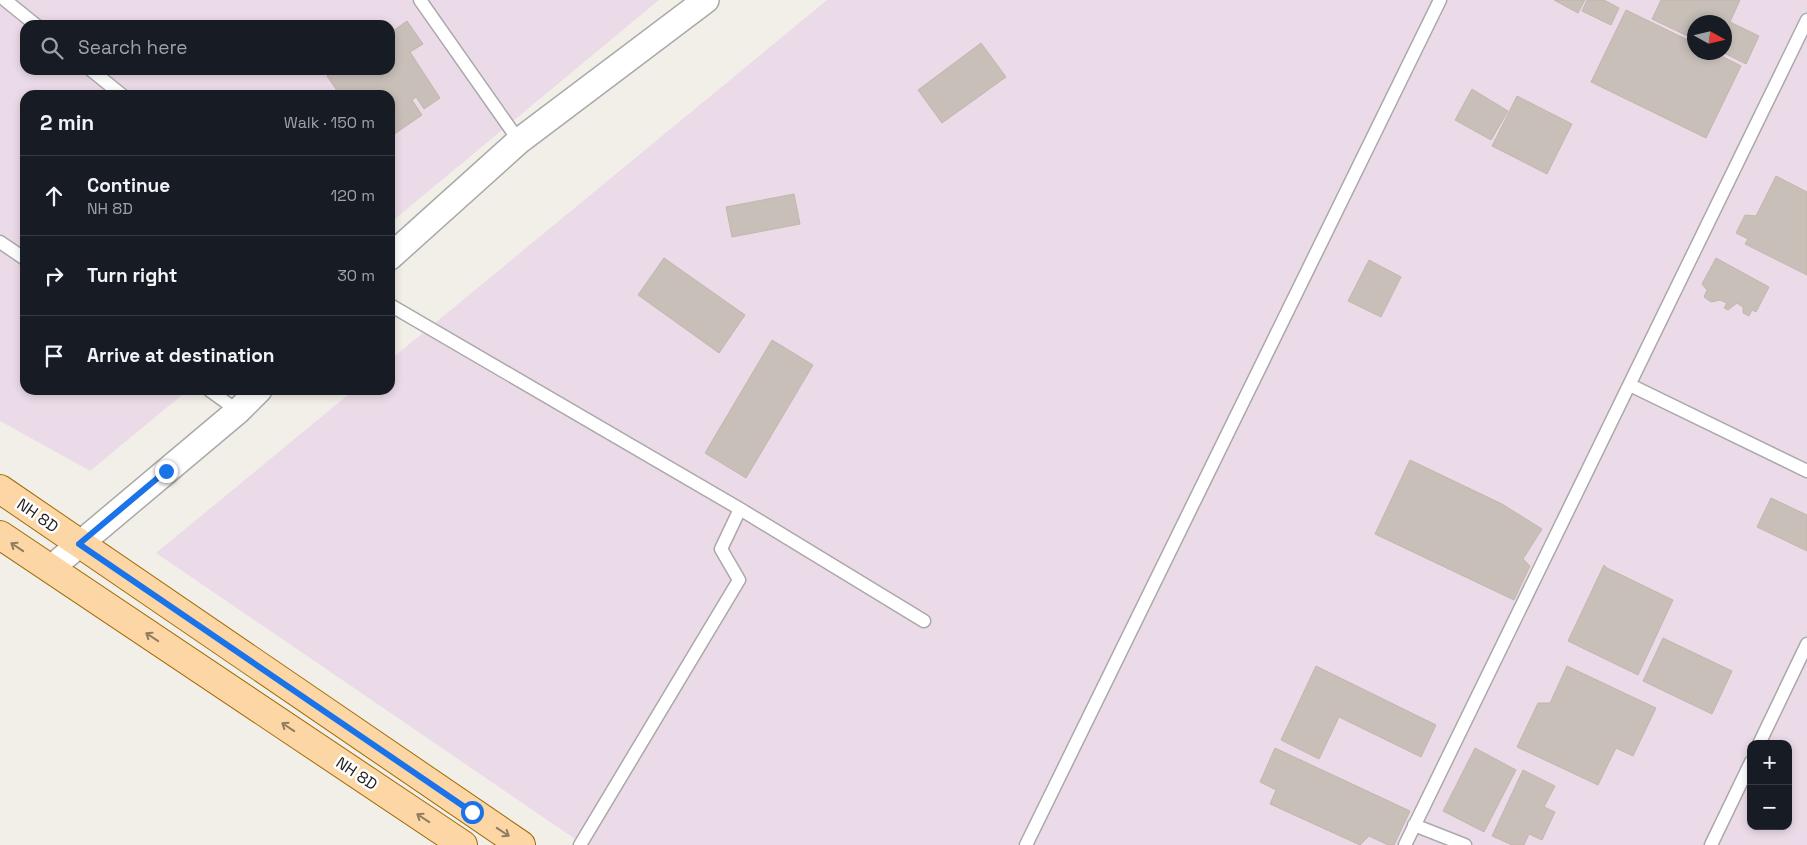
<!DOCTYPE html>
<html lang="en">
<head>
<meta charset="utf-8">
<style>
	body { margin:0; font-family:"Space Grotesk",sans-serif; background:#242831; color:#f1f3f6 }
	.controls { position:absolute; right:15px; bottom:15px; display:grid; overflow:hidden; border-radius:10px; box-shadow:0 2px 8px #0003 }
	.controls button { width:45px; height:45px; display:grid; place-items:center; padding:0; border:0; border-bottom:1px solid #363941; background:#171b24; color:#f1f3f6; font:25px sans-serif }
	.compass { position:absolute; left:1687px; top:15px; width:45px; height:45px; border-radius:50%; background:#171b24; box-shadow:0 2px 8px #0003; rotate:98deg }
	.stop { position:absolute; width:15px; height:15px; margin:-11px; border:4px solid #1a73e8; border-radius:50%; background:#fff }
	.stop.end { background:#1a73e8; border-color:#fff; box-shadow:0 1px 5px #0008 }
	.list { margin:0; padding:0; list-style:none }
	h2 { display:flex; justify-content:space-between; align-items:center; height:65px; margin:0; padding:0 20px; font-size:21px }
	h2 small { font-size:16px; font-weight:400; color:#9ea1a6 }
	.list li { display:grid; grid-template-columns:32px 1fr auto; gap:15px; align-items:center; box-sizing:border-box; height:80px; padding:0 20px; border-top:1px solid #363941 }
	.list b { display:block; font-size:19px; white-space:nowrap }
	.list p { margin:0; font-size:16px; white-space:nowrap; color:#9ea1a6 }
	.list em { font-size:16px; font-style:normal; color:#9ea1a6 }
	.icon { flex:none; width:28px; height:28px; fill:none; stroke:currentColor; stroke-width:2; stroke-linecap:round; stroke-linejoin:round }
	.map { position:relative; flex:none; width:1807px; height:845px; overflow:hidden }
	.search { position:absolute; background:#171b24; box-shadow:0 2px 8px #0003; left:20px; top:20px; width:375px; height:55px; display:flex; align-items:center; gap:12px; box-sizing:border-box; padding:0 18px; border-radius:15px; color:#9ea1a6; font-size:19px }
	.panel { position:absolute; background:#171b24; box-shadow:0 2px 8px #0003; left:20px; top:90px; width:375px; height:305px; border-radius:15px }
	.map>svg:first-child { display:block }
	.industrial { fill:#ebdbe8; fill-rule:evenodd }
	.building { fill:#c7bfb8; stroke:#c4b6ab }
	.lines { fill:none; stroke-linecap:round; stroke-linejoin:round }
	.service-casing { stroke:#a9a9a9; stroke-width:15 }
	.minor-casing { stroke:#a9a9a9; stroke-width:28 }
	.primary-casing { stroke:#a06b00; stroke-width:30 }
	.service { stroke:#fff; stroke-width:12 }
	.minor { stroke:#fff; stroke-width:25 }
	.primary { stroke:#fcd6a4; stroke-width:28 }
	.oneway { stroke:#8f7c63 }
	.route { stroke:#1a73e8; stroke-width:6 }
	.labels { text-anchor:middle; stroke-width:5; stroke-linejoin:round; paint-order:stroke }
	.street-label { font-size:16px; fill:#222; stroke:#fff }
</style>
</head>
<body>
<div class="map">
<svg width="1807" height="845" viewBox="0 0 1807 845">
	<rect width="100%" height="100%" fill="#f2efe9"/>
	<path class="industrial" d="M 0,0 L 659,0 L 390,223 L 390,95 L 25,95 L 25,390 L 188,390 L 90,471 L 0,421 ZM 25,25 L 390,25 L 390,70 L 25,70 Z
		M 827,0 L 1807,0 L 1807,845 L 584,845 L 156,553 L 354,390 L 390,390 L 390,360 ZM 1694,22 L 1724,22 L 1724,52 L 1694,52 ZM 1751,744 L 1788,744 L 1788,826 L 1751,826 Z"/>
	<path class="building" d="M 1554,0 L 1585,0 L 1578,13 Z
		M 1587,0 L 1604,0 L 1619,8 L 1611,25 L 1582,11 Z
		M 1661,0 L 1740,0 L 1730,22 L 1759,36 L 1746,64 L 1722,52 L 1724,52 L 1724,22 L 1694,22 L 1694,39 L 1652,19 Z
		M 1626,10 L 1694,43 L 1694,52 L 1714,52 L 1741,66 L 1706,138 L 1591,82 Z
		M 407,21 L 423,44 L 410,52 L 440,98 L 424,109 L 416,97 L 412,100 L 422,115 L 390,137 L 390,95 L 340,95 L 327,76 L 336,70 L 390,70 L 390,33 Z
		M 981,43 L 1006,77 L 942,123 L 918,90 Z
		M 1472,89 L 1508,111 L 1491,140 L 1455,120 Z
		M 1517,96 L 1572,124 L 1547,174 L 1492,146 Z
		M 1776,176 L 1807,192 L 1807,275 L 1745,244 L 1748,239 L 1736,233 L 1745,215 L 1756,216 Z
		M 794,194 L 800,224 L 732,237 L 726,207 Z
		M 664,258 L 745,315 L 719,353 L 638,295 Z
		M 1716,258 L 1769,287 L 1756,312 L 1752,310 L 1749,316 L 1743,313 L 1743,307 L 1737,303 L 1728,310 L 1724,308 L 1727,303 L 1720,300 L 1711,302 L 1704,297 L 1707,290 L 1702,284 Z
		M 1369,260 L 1401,277 L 1381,317 L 1348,301 Z
		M 772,340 L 813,365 L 746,478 L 705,453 Z
		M 1410,460 L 1502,504 L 1542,529 L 1523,559 L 1530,566 L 1514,600 L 1375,534 Z
		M 1771,498 L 1807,515 L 1807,551 L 1757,527 Z
		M 1604,565 L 1607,568 L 1673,600 L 1638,675 L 1568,641 Z
		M 1663,638 L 1732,671 L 1712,714 L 1643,681 Z
		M 1316,666 L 1436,725 L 1421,757 L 1339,717 L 1319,759 L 1281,740 Z
		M 1567,666 L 1656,708 L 1633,756 L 1616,748 L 1598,785 L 1517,747 L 1538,703 L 1550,703 Z
		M 1275,748 L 1410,811 L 1394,845 L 1388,845 L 1369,836 L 1360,845 L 1270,804 L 1276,790 L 1260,782 Z
		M 1475,748 L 1516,770 L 1484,832 L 1443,811 Z
		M 1523,770 L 1555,786 L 1544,807 L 1555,812 L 1542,840 L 1529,834 L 1524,845 L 1512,845 L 1492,836 Z"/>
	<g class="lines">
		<g class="service-casing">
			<path id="service" d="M 5,0 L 36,25
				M 420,0 L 519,141
				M 91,70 L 122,95
				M 0,242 L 25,259
				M 390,305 L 740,509 L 924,621
				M 1630,385 L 1807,471
				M 209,390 L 238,411
				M 1759,744 L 1807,644
				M 1414,825 L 1465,845
				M 580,845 L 739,580 L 721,549 L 740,509
				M 1026,845 L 1440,0
				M 1405,845 L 1807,20
				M 1711,845 L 1751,762"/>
		</g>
		<g class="minor-casing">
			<path id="minor" d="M 390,257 L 519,141 L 706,0
				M 50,569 L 238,411 L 259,390"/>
		</g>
		<g class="primary-casing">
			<path id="primary" d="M 0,489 L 521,845
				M 0,535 L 463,845"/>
		</g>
		<use href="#service" class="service"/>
		<use href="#minor" class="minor"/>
		<use href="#primary" class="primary"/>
	</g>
	<defs><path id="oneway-shaft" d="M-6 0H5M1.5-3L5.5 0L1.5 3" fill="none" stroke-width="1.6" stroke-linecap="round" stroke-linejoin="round" transform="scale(1.25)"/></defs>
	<g class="oneway">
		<use href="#oneway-shaft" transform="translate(17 547) rotate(-146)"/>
		<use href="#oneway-shaft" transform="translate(152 637) rotate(-146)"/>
		<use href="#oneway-shaft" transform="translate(288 727) rotate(-146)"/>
		<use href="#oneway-shaft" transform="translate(423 818) rotate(-146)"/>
		<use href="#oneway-shaft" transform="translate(503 832) rotate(34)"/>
	</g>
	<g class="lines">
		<path class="route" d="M 166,471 L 79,544 L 472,812"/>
	</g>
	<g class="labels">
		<g class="street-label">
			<text transform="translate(38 515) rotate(35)" y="6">NH 8D</text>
			<text transform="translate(357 773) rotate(34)" y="6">NH 8D</text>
		</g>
	</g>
</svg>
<div class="controls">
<button>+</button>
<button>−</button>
</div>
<svg class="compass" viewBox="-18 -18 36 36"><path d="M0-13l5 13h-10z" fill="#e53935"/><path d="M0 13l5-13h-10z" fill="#9ea1a6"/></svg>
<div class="stop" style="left:472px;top:812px"></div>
<div class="stop end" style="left:166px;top:471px"></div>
<div class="search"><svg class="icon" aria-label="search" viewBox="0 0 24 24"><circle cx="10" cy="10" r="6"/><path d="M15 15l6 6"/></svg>Search here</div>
<section class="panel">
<h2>2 min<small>Walk · 150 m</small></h2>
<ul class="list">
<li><svg class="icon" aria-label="ahead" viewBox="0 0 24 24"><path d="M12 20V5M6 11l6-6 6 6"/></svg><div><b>Continue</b><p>NH 8D</p></div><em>120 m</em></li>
<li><svg class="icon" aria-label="right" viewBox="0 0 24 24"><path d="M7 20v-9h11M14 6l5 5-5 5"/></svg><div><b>Turn right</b></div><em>30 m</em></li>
<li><svg class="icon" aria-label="arrive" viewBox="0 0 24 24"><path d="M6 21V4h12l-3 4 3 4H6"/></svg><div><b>Arrive at destination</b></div></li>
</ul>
</section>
</div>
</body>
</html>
